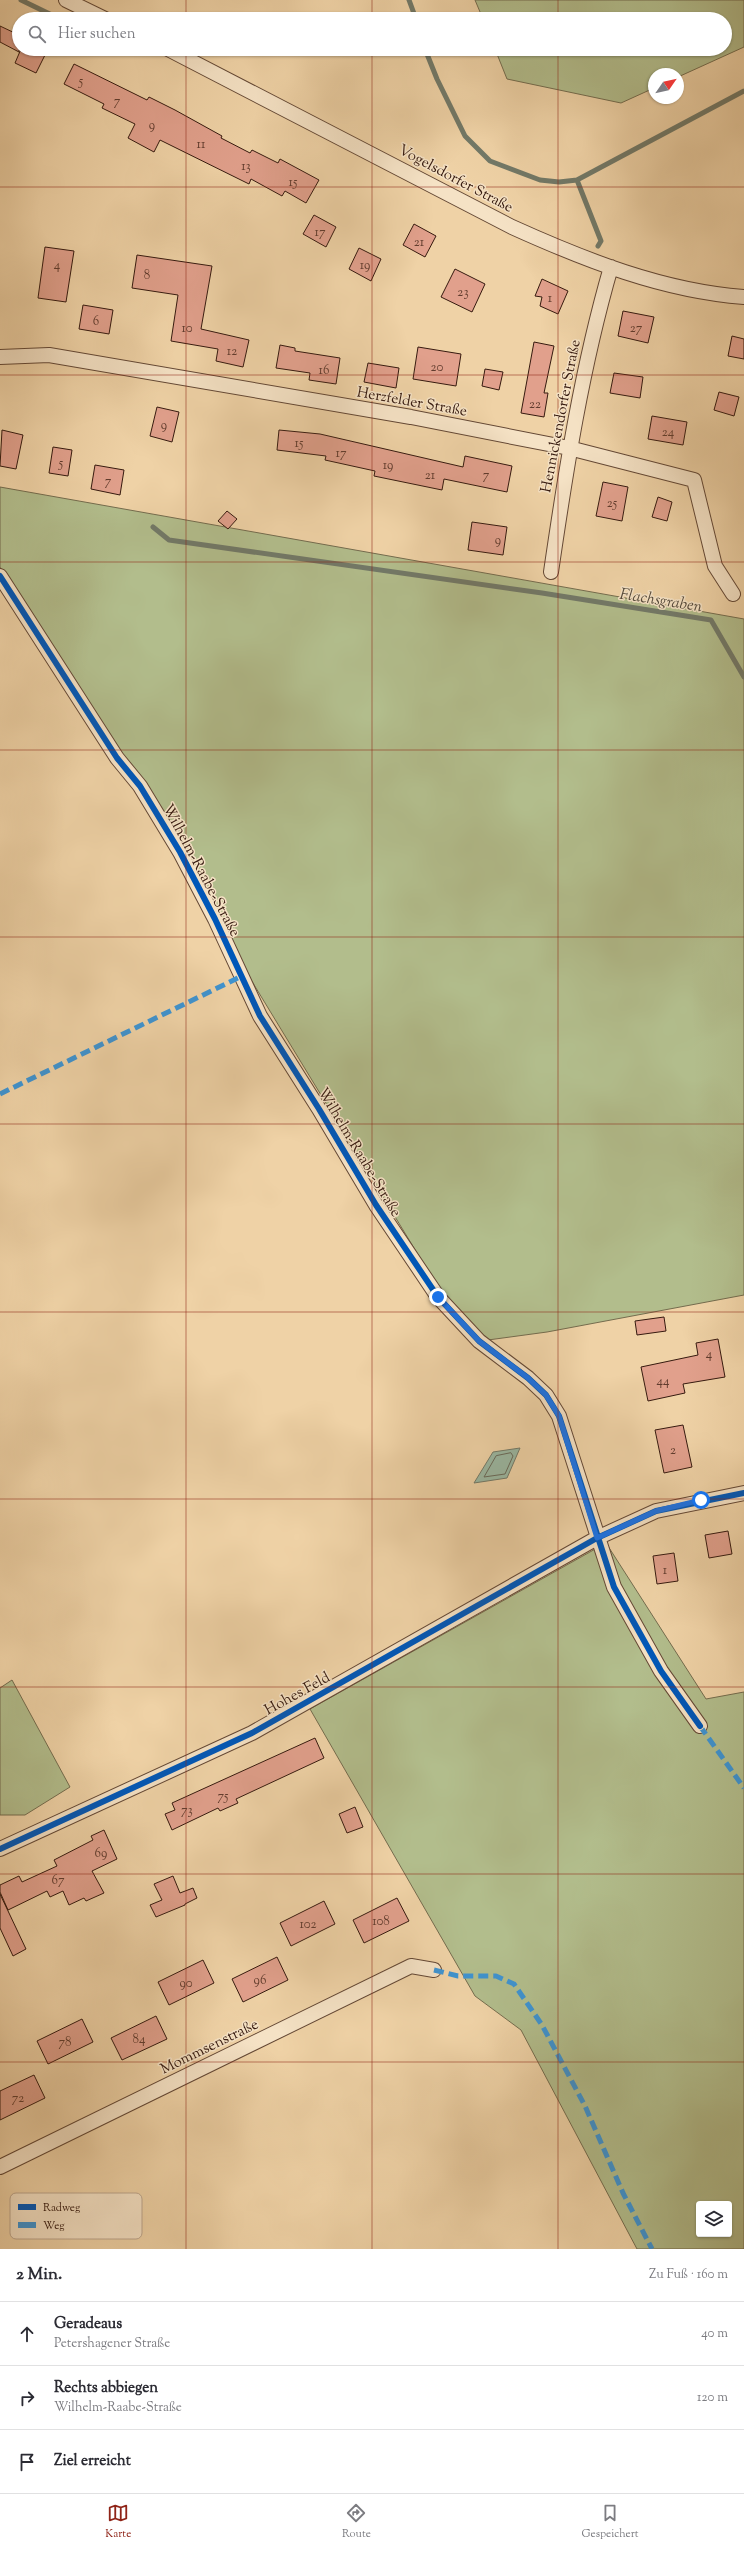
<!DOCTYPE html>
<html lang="de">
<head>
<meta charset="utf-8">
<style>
	body { margin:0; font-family:"Sorts Mill Goudy",serif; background:#f7f7f7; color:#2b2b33 }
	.controls { position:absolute; right:12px; bottom:12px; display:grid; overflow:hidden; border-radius:4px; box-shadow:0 1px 3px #0004 }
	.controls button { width:36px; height:36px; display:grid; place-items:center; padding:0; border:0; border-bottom:1px solid #e1e1e2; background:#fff; color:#2b2b33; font:20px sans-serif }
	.compass { position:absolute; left:648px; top:68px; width:36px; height:36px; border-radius:50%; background:#fff; box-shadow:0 1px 3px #0004; rotate:56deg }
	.stop { position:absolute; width:12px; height:12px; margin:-9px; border:3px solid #1a73e8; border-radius:50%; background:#fff }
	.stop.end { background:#1a73e8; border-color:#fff; box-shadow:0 1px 4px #0008 }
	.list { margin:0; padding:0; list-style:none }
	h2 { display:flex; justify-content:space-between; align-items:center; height:52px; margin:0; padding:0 16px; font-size:17px }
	h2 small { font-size:13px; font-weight:400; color:#7c7c81 }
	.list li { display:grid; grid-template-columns:26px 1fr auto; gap:12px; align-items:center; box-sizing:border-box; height:64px; padding:0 16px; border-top:1px solid #e1e1e2 }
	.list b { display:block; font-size:15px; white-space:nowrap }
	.list p { margin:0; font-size:13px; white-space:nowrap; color:#7c7c81 }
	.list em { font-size:13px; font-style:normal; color:#7c7c81 }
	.icon { flex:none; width:22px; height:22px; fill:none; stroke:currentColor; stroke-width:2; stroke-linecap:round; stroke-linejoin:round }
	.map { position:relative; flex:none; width:744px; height:2249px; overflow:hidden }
	.search { position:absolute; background:#fff; box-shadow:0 1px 3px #0004; left:12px; right:12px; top:12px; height:44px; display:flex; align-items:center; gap:10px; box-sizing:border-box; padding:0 14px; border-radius:22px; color:#7c7c81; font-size:15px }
	.sheet { height:244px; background:#fff }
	nav { display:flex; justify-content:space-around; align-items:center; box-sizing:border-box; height:56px; border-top:1px solid #e1e1e2; background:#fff; font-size:11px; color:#7c7c81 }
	nav a { display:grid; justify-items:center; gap:2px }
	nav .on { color:#8f2418 }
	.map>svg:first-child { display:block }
	.green { fill:#b2bd8c; stroke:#746c4e; fill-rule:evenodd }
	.water { fill:#9ab8a3; stroke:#727968 }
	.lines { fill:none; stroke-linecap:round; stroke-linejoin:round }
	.shore { stroke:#686959; stroke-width:1 }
	.stream { stroke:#727968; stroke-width:5 }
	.building { fill:#e1a08c; stroke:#361a0f }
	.street-casing { stroke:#644835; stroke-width:16 }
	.street { stroke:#f5e2c5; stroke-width:14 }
	.quiet { stroke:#3e94d2; stroke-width:5; stroke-dasharray:10 5; stroke-linecap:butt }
	.cycleway-casing { stroke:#f5e2c5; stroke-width:8 }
	.cycleway { stroke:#0057b8; stroke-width:6 }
	.route { stroke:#1a73e8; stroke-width:5 }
	.grid { fill:none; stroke:#8f2418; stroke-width:1; stroke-opacity:0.55 }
	.labels { text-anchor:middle; stroke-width:3; stroke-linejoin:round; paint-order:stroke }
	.number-label { font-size:13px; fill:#613c2e }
	.street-label { font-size:15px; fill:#361a0f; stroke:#f5e2c5 }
	.water-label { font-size:16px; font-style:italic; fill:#54493b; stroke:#f5e2c5 }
	.key { fill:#f5e2c5; stroke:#bca68e; stroke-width:1 }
	.key-label { font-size:11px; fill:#361a0f }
</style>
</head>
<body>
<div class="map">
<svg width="744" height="2249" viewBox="0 0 744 2249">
	<rect width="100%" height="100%" fill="#efd2a6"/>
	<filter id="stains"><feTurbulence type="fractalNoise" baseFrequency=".005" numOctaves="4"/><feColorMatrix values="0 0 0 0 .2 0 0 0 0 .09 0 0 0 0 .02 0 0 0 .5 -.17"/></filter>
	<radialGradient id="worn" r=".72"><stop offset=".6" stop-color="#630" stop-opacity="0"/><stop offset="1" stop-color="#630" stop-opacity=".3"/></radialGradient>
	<path class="green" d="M 475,0 L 744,0 L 744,47 L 678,77 L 678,74 L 654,74 L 654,88 L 621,103 L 507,79 L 495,49 L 725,49 L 725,19 L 483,19 Z
		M 0,487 L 744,619 L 744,1295 L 547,1332 L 488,1340 L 442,1294 L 0,567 Z
		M 606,1543 L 706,1699 L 744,1692 L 744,2249 L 637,2249 L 521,2030 L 475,1996 L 310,1709 ZM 699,2204 L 729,2204 L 729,2234 L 699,2234 Z
		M 12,1680 L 70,1787 L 25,1815 L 0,1815 L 0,1688 Z"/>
	<path class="water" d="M 520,1448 L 507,1478 L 474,1483 L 493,1452 Z"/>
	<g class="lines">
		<path class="shore" d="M 511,1453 L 513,1456 L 505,1474 L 484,1477 L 496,1456 Z"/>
		<path class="stream" d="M 21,0 L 60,19
			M 409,0 L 416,19
			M 425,49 L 437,79 L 465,136 L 490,161 L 540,180 L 559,182 L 577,180 L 744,91
			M 577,180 L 601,241 L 598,246
			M 153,527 L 169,540 L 542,593 L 711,620 L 744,677"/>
	</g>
	<path class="building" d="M 0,26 L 19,35 L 19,52 L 0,42 Z
		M 21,49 L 48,49 L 36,73 L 15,63 Z
		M 74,64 L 147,100 L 149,97 L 175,110 L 222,136 L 221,138 L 250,153 L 252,150 L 278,163 L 280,159 L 319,180 L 306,203 L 285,191 L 282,196 L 251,179 L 249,184 L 160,140 L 154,152 L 128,138 L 135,124 L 102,108 L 104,104 L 64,84 Z
		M 314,215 L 336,227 L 326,247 L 303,234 Z
		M 414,224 L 436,236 L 425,257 L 403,245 Z
		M 45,247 L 74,251 L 66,302 L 38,298 Z
		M 359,248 L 381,259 L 371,281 L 349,269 Z
		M 137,255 L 212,266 L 201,329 L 249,340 L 243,367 L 216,361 L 218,349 L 171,341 L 178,295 L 132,288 Z
		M 455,269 L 485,284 L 472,312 L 441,297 Z
		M 542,279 L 568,291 L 558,314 L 540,306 L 542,297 L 535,296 Z
		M 83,305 L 113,310 L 109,334 L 79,329 Z
		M 623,311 L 654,317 L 648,343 L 618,336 Z
		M 732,336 L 744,339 L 744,359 L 728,356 Z
		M 534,342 L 554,346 L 544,393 L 548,393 L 544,417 L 521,413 Z
		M 280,345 L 295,348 L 295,351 L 340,358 L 336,384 L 309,380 L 310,373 L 276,368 Z
		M 418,347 L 461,354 L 456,386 L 413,379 Z
		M 368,363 L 399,368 L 396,388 L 364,382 Z
		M 485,369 L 503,372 L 499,390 L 482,386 Z
		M 614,373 L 643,377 L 640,398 L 610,393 Z
		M 719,392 L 739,397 L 734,416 L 714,410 Z
		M 157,407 L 179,412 L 172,442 L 150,436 Z
		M 652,416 L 687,422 L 683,445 L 648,439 Z
		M 2,430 L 23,435 L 16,469 L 0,466 Z
		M 279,430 L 320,434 L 463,467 L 465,456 L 512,466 L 507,492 L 444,479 L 442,490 L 374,476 L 375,471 L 325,460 L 326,456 L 277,450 Z
		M 53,447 L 72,450 L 68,476 L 49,473 Z
		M 95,465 L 124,470 L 120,495 L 91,489 Z
		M 603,482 L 628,487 L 622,521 L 596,516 Z
		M 658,497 L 672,502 L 667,521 L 652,517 Z
		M 227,511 L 237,519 L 228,529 L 218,521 Z
		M 472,522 L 507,527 L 503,555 L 468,550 Z
		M 664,1317 L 666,1331 L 637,1335 L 635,1321 Z
		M 718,1339 L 725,1377 L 683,1384 L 685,1393 L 648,1401 L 641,1367 L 698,1355 L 696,1343 Z
		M 683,1425 L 692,1467 L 664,1473 L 655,1430 Z
		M 728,1531 L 732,1554 L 709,1558 L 705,1535 Z
		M 674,1553 L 678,1581 L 657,1584 L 653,1556 Z
		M 315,1738 L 324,1758 L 236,1799 L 238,1803 L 220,1811 L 218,1808 L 172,1830 L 165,1814 L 175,1810 L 172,1803 Z
		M 355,1807 L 363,1827 L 347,1833 L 339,1814 Z
		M 104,1830 L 117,1859 L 92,1871 L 104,1893 L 86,1901 L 84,1898 L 69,1905 L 63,1891 L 50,1897 L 47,1891 L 8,1910 L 0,1892 L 0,1885 L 19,1876 L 22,1882 L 57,1866 L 54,1860 L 93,1840 L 91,1836 Z
		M 173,1876 L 180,1893 L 193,1888 L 197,1898 L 185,1904 L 185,1905 L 156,1917 L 150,1905 L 162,1900 L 154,1884 Z
		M 0,1894 L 26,1949 L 13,1956 L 0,1928 Z
		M 397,1898 L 409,1921 L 364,1943 L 353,1920 Z
		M 324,1901 L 335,1924 L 291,1946 L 280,1923 Z
		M 277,1957 L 288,1980 L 243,2002 L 232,1979 Z
		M 203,1960 L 214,1983 L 169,2005 L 158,1982 Z
		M 156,2016 L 167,2039 L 122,2060 L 111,2038 Z
		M 82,2019 L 93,2042 L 48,2064 L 37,2041 Z
		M 34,2075 L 45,2098 L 0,2120 L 0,2091 Z"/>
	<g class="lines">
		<g class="street-casing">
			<path id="street" d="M 66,0 L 105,19
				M 168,49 L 512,227 C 585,260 663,291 744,297
				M 0,357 L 49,355 L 411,417 L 569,448 L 694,480 L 715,566 L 733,594
				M 551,572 C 566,469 582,367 611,267
				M 0,576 L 117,758 L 140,786 L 180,852 L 215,919 L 260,1016 L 319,1109 L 376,1205 L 438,1297 L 479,1341 L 528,1378 L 546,1395 L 559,1416 L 614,1587 L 661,1671 L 700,1726
				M 0,1849 L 252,1733 L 597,1538 L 656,1511 L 744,1493
				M 0,2167 L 411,1966 L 434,1970"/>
		</g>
		<use href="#street" class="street"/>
		<path class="quiet" d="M 0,1094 L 242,976
			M 700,1726 L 744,1788
			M 434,1970 L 458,1976 L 496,1976 L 514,1984 L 542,2025 L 585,2106 L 623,2193 L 652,2249"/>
		<g class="cycleway-casing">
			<path id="cycleway" d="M 0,576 L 117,758 L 140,786 L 180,852 L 215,919 L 260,1016 L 319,1109 L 376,1205 L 438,1297 L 479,1341 L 528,1378 L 546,1395 L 559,1416 L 614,1587 L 661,1671 L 700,1726
				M 0,1849 L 252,1733 L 597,1538 L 656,1511 L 744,1493"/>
		</g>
		<use href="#cycleway" class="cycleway"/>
	</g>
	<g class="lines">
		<path class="route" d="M 438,1297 L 479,1341 L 528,1378 L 546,1395 L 559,1416 L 597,1538 L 656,1511 L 701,1500"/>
	</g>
	<path class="grid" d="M 186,0 L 186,19M 372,0 L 372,19M 558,0 L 558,19M 186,49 L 186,2249M 372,49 L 372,2249M 558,49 L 558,2249M 0,187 L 744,187M 0,375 L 744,375M 0,562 L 744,562M 0,750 L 744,750M 0,937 L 744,937M 0,1124 L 744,1124M 0,1312 L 744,1312M 0,1499 L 744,1499M 0,1687 L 744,1687M 0,1874 L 744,1874M 0,2062 L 744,2062"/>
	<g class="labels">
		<g class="number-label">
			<text x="81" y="85">5</text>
			<text x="117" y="105">7</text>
			<text x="152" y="129">9</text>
			<text x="201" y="148">11</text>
			<text x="246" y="170">13</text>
			<text x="293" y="186">15</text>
			<text x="320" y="236">17</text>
			<text x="419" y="246">21</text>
			<text x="57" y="269">4</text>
			<text x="365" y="269">19</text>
			<text x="147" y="279">8</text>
			<text x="463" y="296">23</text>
			<text x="550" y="302">1</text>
			<text x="96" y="325">6</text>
			<text x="187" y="332">10</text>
			<text x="636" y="332">27</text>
			<text x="232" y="355">12</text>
			<text x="437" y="371">20</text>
			<text x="324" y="374">16</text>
			<text x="535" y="408">22</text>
			<text x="164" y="429">9</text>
			<text x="668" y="436">24</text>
			<text x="299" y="447">15</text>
			<text x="341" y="457">17</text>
			<text x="61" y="467">5</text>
			<text x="388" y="469">19</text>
			<text x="430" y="479">21</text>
			<text x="486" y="479">7</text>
			<text x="108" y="485">7</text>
			<text x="612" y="507">25</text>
			<text x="498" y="544">9</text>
			<text x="709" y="1358">4</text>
			<text x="663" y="1385">44</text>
			<text x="673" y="1454">2</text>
			<text x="665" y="1574">1</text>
			<text x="223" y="1800">75</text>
			<text x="187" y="1814">73</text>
			<text x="101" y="1857">69</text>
			<text x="58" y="1884">67</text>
			<text x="381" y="1925">108</text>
			<text x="308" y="1928">102</text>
			<text x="260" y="1984">96</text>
			<text x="186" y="1987">90</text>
			<text x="139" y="2043">84</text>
			<text x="65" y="2046">78</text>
			<text x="18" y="2102">72</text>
		</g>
		<g class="street-label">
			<text transform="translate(456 178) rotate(28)" y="5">Vogelsdorfer Straße</text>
			<text transform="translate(412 401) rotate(10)" y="5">Herzfelder Straße</text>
			<text transform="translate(560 416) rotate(-79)" y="5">Hennickendorfer Straße</text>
			<text transform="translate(202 870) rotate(62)" y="5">Wilhelm-Raabe-Straße</text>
			<text transform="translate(360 1152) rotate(59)" y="5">Wilhelm-Raabe-Straße</text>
			<text transform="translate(297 1693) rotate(-29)" y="5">Hohes Feld</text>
			<text transform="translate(209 2046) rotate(-26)" y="5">Mommsenstraße</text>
		</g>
		<g class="water-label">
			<text transform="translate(661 599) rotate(9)" y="6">Flachsgraben</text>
		</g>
	</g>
	<rect x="10" y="2193" width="132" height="46" rx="6" class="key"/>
	<rect x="18" y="2204" width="18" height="6" fill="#0057b8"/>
	<rect x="18" y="2222" width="18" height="6" fill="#3e94d2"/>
	<g class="key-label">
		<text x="43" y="2211">Radweg</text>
		<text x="43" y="2229">Weg</text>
	</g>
	<rect width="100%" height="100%" filter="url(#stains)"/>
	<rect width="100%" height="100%" fill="url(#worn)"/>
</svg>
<div class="controls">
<button><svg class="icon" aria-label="layers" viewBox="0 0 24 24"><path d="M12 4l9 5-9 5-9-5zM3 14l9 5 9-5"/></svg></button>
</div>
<svg class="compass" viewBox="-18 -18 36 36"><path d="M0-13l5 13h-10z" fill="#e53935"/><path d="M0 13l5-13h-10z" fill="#7c7c81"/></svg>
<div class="stop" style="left:701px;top:1500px"></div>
<div class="stop end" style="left:438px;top:1297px"></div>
<div class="search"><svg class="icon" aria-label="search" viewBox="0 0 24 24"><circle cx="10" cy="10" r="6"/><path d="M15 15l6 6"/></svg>Hier suchen</div>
</div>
<section class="sheet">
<h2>2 Min.<small>Zu Fuß · 160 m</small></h2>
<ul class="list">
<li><svg class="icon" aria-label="ahead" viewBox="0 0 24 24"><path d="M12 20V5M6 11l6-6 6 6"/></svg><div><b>Geradeaus</b><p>Petershagener Straße</p></div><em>40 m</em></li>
<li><svg class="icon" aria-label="right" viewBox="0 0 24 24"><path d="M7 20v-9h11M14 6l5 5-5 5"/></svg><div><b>Rechts abbiegen</b><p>Wilhelm-Raabe-Straße</p></div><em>120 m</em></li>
<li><svg class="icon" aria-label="arrive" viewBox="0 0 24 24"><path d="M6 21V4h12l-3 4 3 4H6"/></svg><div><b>Ziel erreicht</b></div></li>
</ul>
</section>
<nav>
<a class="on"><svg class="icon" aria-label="map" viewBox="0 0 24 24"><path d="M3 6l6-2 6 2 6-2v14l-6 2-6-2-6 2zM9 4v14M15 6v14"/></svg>Karte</a>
<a><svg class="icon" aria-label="directions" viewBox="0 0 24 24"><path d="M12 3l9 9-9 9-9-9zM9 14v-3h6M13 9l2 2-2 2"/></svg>Route</a>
<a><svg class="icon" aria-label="saved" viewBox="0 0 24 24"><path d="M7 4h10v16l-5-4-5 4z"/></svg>Gespeichert</a>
</nav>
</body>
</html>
